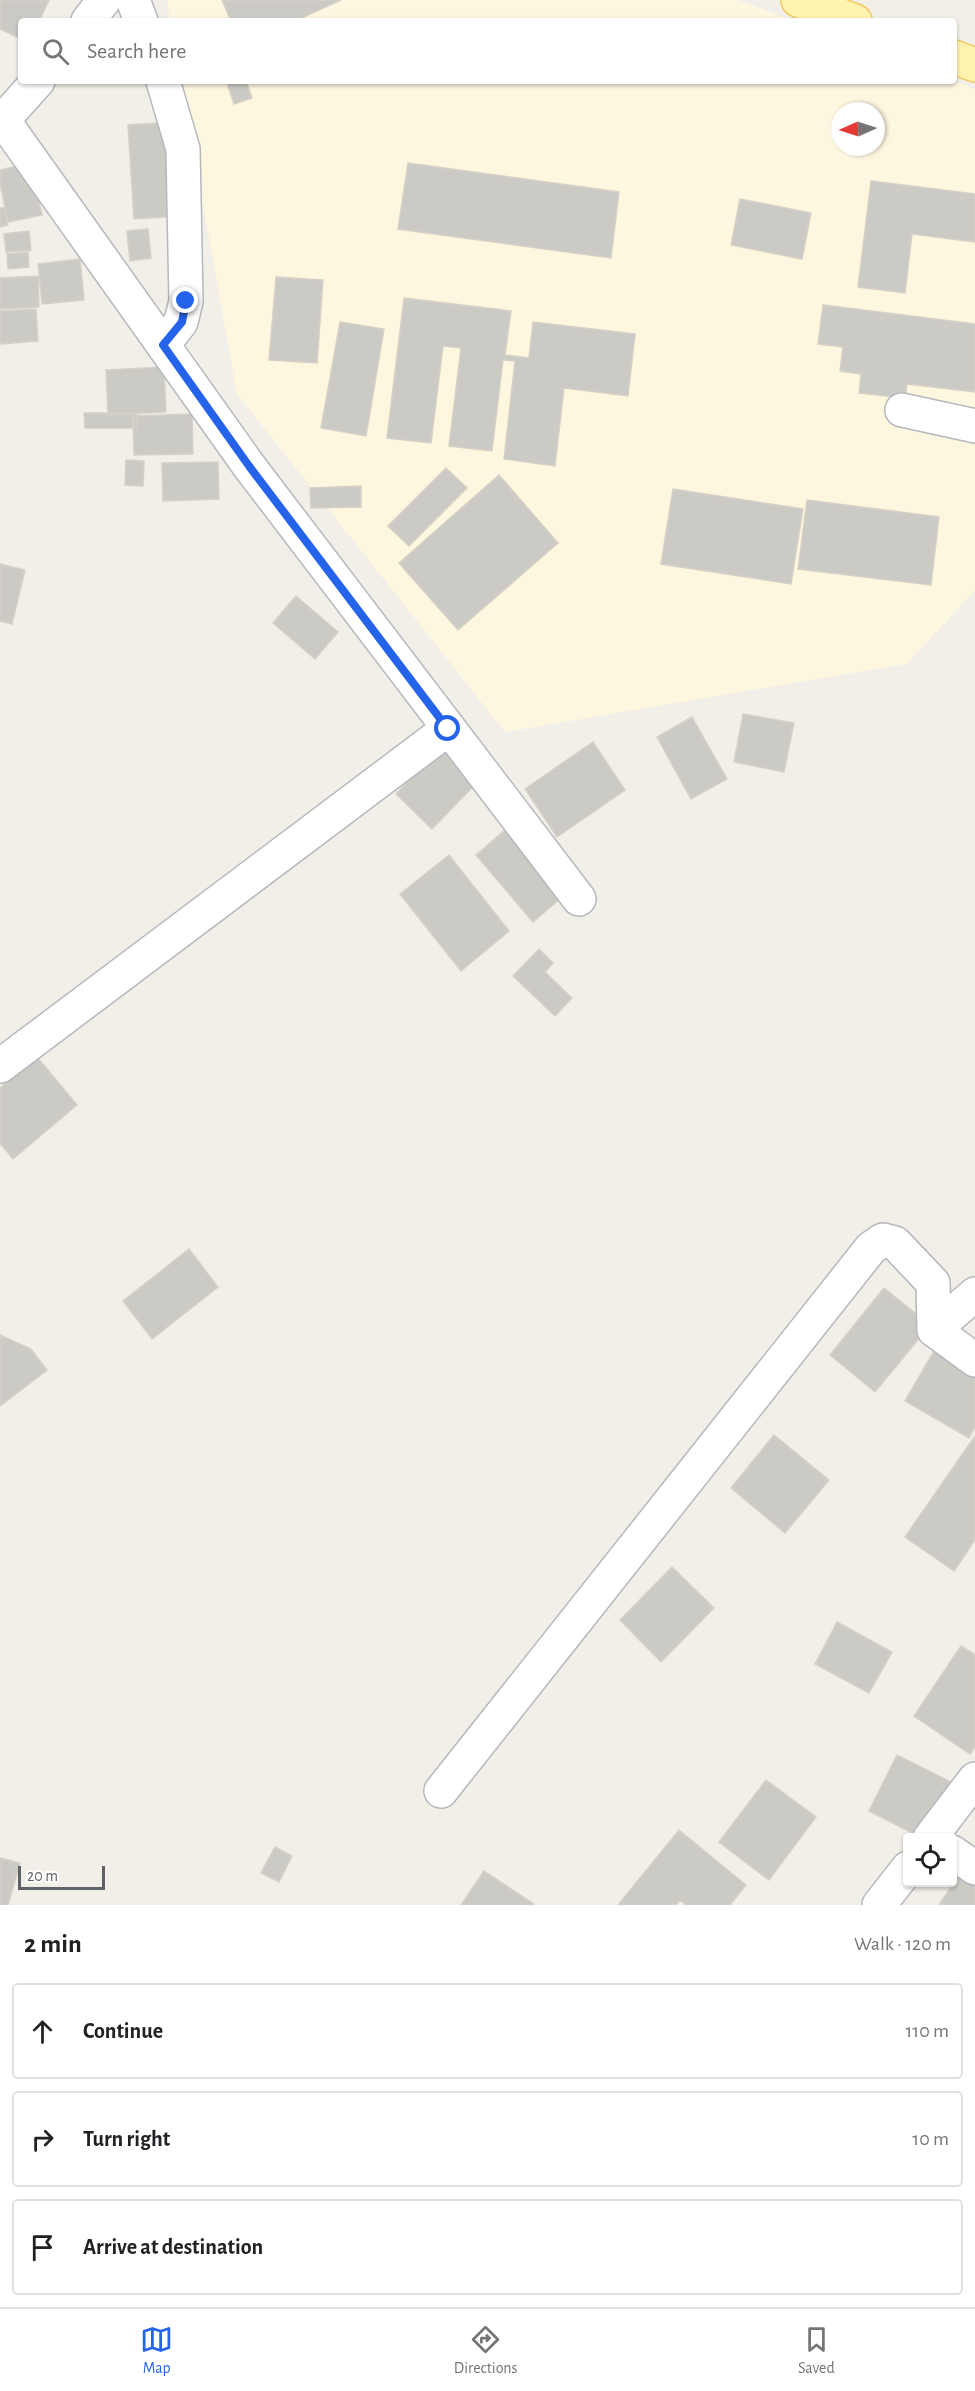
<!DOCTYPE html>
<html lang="en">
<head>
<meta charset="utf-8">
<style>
	body { margin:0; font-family:"Alegreya Sans",sans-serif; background:#f6f6f6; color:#202124 }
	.controls { position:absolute; right:18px; bottom:18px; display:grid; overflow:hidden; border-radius:6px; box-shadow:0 2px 4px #0004 }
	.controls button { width:54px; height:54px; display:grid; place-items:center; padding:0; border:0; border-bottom:2px solid #e0e0e0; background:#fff; color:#202124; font:30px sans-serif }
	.compass { position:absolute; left:831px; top:102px; width:54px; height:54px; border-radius:50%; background:#fff; box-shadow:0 2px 4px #0004; rotate:267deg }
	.scale { position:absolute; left:18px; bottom:15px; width:87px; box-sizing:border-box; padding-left:6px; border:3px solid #5f6368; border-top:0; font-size:16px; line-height:21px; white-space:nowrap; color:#5f6368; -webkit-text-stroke:4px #fff; paint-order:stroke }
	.stop { position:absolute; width:18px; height:18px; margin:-14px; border:4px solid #2563eb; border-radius:50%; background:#fff }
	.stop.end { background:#2563eb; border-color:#fff; box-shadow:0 2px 6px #0008 }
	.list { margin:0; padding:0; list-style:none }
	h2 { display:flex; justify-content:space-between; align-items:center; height:78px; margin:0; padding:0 24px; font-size:26px }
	h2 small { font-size:20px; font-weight:400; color:#757577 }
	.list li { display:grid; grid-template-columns:39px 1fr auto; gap:18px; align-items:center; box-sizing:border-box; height:96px; margin:0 12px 12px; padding:0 12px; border:2px solid #e0e0e0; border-radius:6px }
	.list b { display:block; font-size:22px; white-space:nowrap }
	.list em { font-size:20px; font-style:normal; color:#757577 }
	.icon { flex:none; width:33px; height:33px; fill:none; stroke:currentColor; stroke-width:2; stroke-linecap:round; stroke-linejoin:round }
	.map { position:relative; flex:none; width:975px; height:1905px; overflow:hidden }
	.search { position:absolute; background:#fff; box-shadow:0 2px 4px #0004; left:18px; right:18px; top:18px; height:66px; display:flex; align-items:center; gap:15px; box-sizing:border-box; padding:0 21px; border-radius:6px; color:#757577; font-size:22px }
	.sheet { height:402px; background:#fff }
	nav { display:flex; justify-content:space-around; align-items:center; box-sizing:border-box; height:84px; border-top:2px solid #e0e0e0; background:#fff; font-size:16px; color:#757577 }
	nav a { display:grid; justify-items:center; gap:3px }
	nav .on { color:#2563eb }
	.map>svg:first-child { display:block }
	.commercial { fill:#fef7e0; fill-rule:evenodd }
	.building { fill:#cccac5; stroke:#d6d1c6; stroke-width:1.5 }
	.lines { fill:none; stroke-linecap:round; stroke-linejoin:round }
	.minor-casing { stroke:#b5b8bc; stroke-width:36 }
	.major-casing { stroke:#f2c960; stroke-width:36 }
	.minor { stroke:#fff; stroke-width:33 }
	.major { stroke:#fff2af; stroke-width:33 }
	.route { stroke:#2563eb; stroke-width:8 }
</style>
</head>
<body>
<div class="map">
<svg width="975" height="1905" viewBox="0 0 975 1905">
	<rect width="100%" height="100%" fill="#f1efe8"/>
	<path class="commercial" d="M 167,0 L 738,0 L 794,21 L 170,21 Z
		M 181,81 L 954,81 L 975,89 L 975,591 L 906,664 L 505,732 L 237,394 ZM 840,111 L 876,111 L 876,147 L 840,147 Z"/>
	<path class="building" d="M 0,0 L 49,0 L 39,21 L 21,21 L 21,39 L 0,29 Z
		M 222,0 L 341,0 L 295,21 L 231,21 Z
		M 232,81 L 246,81 L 252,98 L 234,104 L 227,83 Z
		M 174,122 L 180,216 L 134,219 L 128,125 Z
		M 30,163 L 42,215 L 8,222 L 0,183 L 0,170 Z
		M 408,163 L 619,192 L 611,258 L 398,229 Z
		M 871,181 L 975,194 L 975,242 L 912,234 L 905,293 L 858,287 Z
		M 740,199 L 811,213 L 802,259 L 731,245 Z
		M 0,208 L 4,208 L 8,225 L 0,227 Z
		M 148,229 L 151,258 L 130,261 L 127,231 Z
		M 29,231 L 31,250 L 6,252 L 4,234 Z
		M 28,252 L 29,267 L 8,269 L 7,254 Z
		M 80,259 L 84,300 L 42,304 L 38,264 Z
		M 38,276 L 39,307 L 0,309 L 0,278 Z
		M 276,277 L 323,280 L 317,363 L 269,360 Z
		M 404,298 L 511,311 L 505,355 L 529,358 L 533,322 L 635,334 L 628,396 L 564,388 L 555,466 L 504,459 L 515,361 L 503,360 L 492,451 L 449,446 L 461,348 L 443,346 L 431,443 L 387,438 Z
		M 823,305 L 975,324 L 975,392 L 907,384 L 905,398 L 859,393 L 861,374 L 840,371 L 843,347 L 818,344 Z
		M 36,309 L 38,341 L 0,344 L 0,311 Z
		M 340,322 L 384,329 L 366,436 L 321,428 Z
		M 164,367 L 166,412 L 108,415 L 106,370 Z
		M 84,413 L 137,413 L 137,428 L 85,428 Z
		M 192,414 L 193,454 L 134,455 L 133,416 Z
		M 126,460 L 144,461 L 143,486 L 125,485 Z
		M 218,462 L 219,499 L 163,501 L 162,463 Z
		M 446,468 L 467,488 L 409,546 L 388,526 Z
		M 499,475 L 558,543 L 458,630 L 399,563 Z
		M 361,486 L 361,507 L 311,508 L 310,488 Z
		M 673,489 L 803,509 L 791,584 L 661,564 Z
		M 807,500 L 939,517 L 931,585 L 798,569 Z
		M 0,564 L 25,570 L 12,624 L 0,621 Z
		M 296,596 L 338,632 L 315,659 L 273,623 Z
		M 743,714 L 794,723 L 784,772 L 734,762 Z
		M 692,717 L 727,779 L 691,799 L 657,737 Z
		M 456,733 L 491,768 L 432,829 L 396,794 Z
		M 593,742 L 625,790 L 557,837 L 525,789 Z
		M 512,824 L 569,891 L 533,922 L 476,855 Z
		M 449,855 L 509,931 L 461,971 L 400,894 Z
		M 539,949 L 553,963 L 545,972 L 572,998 L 555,1016 L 513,976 Z
		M 37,1057 L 77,1105 L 13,1159 L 0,1143 L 0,1088 Z
		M 189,1249 L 218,1287 L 152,1339 L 123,1301 Z
		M 884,1288 L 930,1325 L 875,1392 L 830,1355 Z
		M 0,1335 L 31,1349 L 47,1370 L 0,1406 Z
		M 934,1351 L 975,1375 L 975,1427 L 969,1438 L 905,1401 Z
		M 774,1435 L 829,1480 L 785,1533 L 731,1488 Z
		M 975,1436 L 975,1540 L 954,1571 L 905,1537 Z
		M 672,1567 L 714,1608 L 661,1662 L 620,1620 Z
		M 837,1622 L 892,1652 L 869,1693 L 815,1664 Z
		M 961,1646 L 975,1655 L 975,1747 L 970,1754 L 914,1716 Z
		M 897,1755 L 953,1783 L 922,1838 L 869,1811 Z
		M 766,1780 L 816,1817 L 769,1880 L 719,1842 Z
		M 679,1830 L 746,1885 L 730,1905 L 686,1905 L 680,1900 L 676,1905 L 618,1905 Z
		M 275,1847 L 292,1856 L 279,1882 L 261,1873 Z
		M 0,1858 L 20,1863 L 8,1905 L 0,1905 Z
		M 484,1871 L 534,1904 L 533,1905 L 461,1905 Z
		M 960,1874 L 975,1885 L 975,1905 L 939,1905 Z"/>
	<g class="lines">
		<g class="minor-casing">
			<path id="minor" d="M 133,0 L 141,21
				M 88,21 L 104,0
				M 163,81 L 183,149 L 186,301 L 181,322 L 163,345
				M 3,120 L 38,81
				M 0,121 L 3,120 L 249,466 L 579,899
				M 902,410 L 975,426
				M 0,1066 L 448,729
				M 934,1330 L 975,1294
				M 934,1330 L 975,1360
				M 441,1791 L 871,1248 L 883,1240 L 895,1243 L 933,1283 L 934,1330
				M 930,1838 L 975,1779
				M 952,1852 L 975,1868
				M 879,1905 L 908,1868"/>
		</g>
		<g class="major-casing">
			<path id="major" d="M 798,0 L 855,21
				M 954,57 L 975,65"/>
		</g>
		<use href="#minor" class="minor"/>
		<use href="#major" class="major"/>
	</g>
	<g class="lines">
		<path class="route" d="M 186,301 L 182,322 L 163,345 L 249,466 L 448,729"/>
	</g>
</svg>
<div class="controls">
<button><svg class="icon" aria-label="locate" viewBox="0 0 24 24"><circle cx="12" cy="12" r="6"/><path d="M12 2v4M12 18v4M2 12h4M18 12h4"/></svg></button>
</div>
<svg class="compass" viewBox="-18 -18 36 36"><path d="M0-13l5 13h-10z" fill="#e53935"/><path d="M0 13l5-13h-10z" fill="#757577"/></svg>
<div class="scale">20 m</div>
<div class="stop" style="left:448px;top:729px"></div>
<div class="stop end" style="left:186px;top:301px"></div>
<div class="search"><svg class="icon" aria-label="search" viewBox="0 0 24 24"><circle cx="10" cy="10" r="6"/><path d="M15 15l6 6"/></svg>Search here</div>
</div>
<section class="sheet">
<h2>2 min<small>Walk · 120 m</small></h2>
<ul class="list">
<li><svg class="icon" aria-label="ahead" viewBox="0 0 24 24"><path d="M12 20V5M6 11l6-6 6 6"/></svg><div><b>Continue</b></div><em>110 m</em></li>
<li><svg class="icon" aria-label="right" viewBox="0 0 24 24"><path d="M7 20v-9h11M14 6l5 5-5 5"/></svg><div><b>Turn right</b></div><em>10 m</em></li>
<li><svg class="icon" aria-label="arrive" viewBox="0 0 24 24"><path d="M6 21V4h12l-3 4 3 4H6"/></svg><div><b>Arrive at destination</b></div></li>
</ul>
</section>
<nav>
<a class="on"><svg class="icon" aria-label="map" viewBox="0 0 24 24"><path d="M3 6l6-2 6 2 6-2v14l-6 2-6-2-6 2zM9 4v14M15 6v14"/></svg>Map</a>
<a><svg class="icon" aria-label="directions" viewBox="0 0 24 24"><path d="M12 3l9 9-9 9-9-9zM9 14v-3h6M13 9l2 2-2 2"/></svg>Directions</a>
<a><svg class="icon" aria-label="saved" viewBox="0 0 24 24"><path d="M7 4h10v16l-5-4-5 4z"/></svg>Saved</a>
</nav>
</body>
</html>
